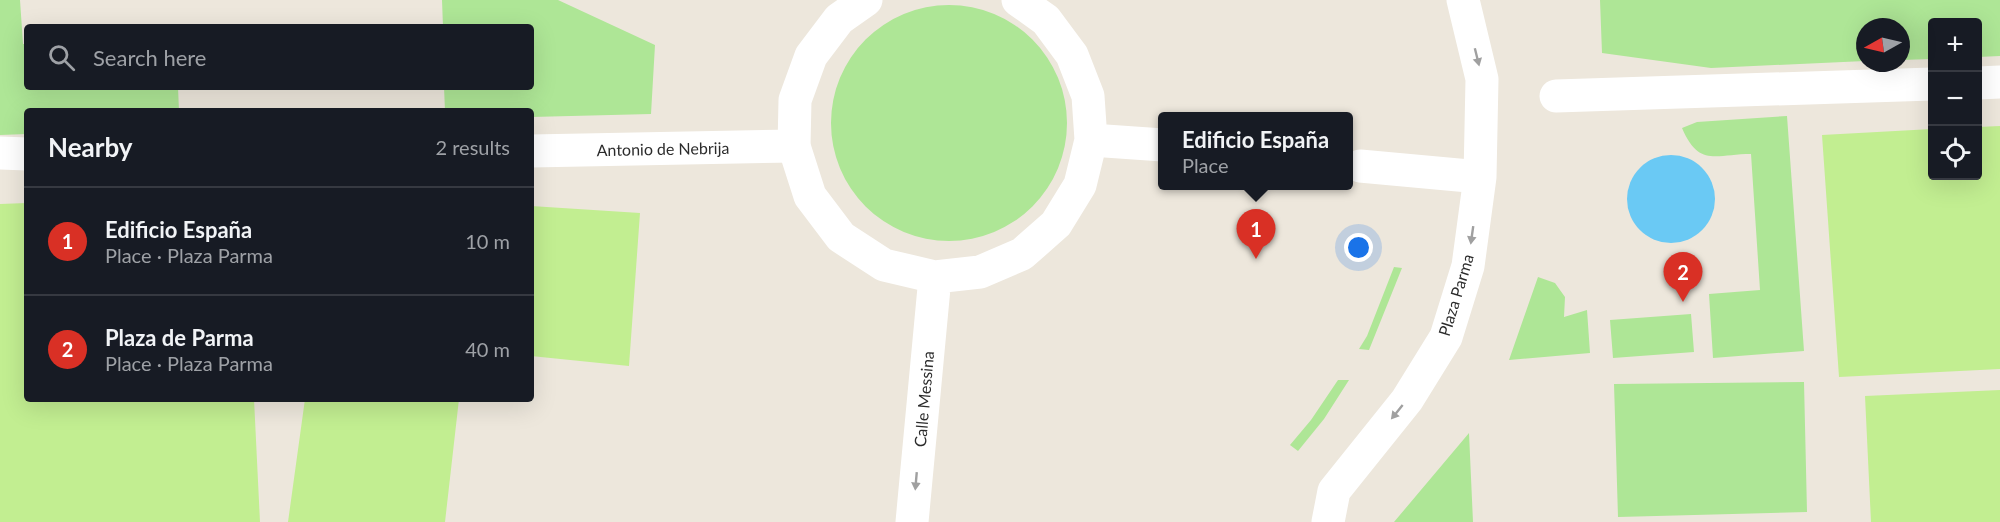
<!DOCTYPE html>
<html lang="en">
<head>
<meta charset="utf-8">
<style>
	body { margin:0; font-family:Lato,sans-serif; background:#242831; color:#f1f3f6 }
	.controls { position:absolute; right:18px; top:18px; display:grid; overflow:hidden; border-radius:6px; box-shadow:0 6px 24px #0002 }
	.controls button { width:54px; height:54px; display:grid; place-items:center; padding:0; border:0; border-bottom:2px solid #363941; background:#171b24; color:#f1f3f6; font:30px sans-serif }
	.compass { position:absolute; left:1856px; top:18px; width:54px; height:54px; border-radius:50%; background:#171b24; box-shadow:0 6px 24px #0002; rotate:262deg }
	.you { position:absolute; left:1359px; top:248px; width:21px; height:21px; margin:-15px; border:4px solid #fff; border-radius:50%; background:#1a73e8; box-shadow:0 0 0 9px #1a73e833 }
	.badge { display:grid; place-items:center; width:39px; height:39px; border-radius:50%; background:#d93025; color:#fff; font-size:20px; font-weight:700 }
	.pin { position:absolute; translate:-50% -50px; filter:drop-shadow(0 2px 3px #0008) }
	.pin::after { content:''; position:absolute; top:32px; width:21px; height:18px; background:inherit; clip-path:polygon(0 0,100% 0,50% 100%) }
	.popup { position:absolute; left:1158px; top:112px; width:195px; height:78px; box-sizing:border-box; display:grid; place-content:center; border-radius:6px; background:#171b24; filter:drop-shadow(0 2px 4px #0005); font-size:20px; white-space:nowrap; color:#9ea1a6 }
	.popup b { font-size:22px; color:#f1f3f6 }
	.popup::after { content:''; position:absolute; left:50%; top:100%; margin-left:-12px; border:12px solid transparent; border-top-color:#171b24 }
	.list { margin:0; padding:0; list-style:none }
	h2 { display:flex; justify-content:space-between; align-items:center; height:78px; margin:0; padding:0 24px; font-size:26px }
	h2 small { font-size:20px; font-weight:400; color:#9ea1a6 }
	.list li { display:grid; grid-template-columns:39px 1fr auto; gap:18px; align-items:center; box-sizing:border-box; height:108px; padding:0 24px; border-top:2px solid #363941 }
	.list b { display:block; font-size:22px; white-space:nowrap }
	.list p { margin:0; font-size:20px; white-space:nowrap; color:#9ea1a6 }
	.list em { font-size:20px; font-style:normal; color:#9ea1a6 }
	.icon { flex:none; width:33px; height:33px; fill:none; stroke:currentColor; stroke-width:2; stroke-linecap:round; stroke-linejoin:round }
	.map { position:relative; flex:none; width:2000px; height:522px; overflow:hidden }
	.search { position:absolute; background:#171b24; box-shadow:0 6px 24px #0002; left:24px; top:24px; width:510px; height:66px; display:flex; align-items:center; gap:15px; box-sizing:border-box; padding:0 21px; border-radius:6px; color:#9ea1a6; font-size:22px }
	.panel { position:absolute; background:#171b24; box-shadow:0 6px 24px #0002; left:24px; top:108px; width:510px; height:294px; border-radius:6px }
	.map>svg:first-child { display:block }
	.green { fill:#aee696 }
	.pitch { fill:#c2ee91 }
	.water { fill:#6ac9f4 }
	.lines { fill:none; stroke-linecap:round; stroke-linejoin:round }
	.pedestrian { stroke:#fff; stroke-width:33 }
	.minor { stroke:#fff; stroke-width:33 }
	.oneway { fill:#a0a0a0 }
	.labels { text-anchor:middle; stroke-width:5; stroke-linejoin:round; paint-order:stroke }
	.street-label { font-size:16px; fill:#2b2b2b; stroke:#fff }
</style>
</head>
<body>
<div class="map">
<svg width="2000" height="522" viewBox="0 0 2000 522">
	<rect width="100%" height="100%" fill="#ede7dc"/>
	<path class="green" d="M 0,0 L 20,0 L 23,44 L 27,44 L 27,87 L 178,87 L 179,111 L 27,111 L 27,134 L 0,135 Z
		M 442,0 L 558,0 L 655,45 L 651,114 L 531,117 L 531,111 L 445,111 L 444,87 L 531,87 L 531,27 L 443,27 Z
		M 1600,0 L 2000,0 L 2000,56 L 1978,57 L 1978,22 L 1932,22 L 1932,59 L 1901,60 L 1901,27 L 1865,27 L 1865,61 L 1711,68 L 1602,53 Z
		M831 123a118 118 0 1 1 236 0a118 118 0 1 1-236 0Z
		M 1787,116 L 1804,351 L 1713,358 L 1709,294 L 1760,290 L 1751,154 C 1716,154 1699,168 1682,128 L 1697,122 Z
		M 1394,267 L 1402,268 L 1369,350 L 1359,349 L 1367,336 Z
		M 1538,277 L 1555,283 L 1565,297 L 1564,317 L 1587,310 L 1590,353 L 1509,360 Z
		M 1691,314 L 1694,352 L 1613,358 L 1610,320 Z
		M 1338,380 L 1349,380 L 1324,419 L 1298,451 L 1290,445 L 1311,420 Z
		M 1804,382 L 1807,512 L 1618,517 L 1614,384 Z
		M 1469,433 L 1473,522 L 1394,522 Z"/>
	<path class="pitch" d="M 2000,126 L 2000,369 L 1839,377 L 1822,135 L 1932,129 L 1932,176 L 1978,176 L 1978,127 Z
		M 27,203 L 27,399 L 254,399 L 260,522 L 0,522 L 0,204 Z
		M 531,206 L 640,213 L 629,366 L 531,356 Z
		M 2000,390 L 2000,522 L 1871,522 L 1865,396 Z
		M 305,399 L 459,399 L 445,522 L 288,522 Z"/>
	<path class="water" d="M1627 199a44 44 0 1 1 88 0a44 44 0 1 1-88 0Z"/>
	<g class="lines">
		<path class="pedestrian" d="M 1978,83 L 2000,82
			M 1556,96 L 1932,84
			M 531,151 L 794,146
			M 0,153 L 27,154"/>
		<path class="minor" d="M 866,0 L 839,19 L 811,56 L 795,100 L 794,146 L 810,196 L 841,237 L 884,265 L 935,277 L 980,272 L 1022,254 L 1056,224 L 1080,185 L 1091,140 L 1088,96 L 1072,55 L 1046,20 L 1018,0
			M 1091,140 L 1163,145
			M 1360,166 L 1480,177
			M 912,522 L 935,277
			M 1328,522 L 1334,491 L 1407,400 L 1446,337 L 1468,266 L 1480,177 L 1482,79 L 1463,0"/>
	</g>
	<defs><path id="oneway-solid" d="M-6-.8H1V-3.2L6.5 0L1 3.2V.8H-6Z" transform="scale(1.5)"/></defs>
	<g class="oneway">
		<use href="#oneway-solid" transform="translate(1477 57) rotate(76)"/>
		<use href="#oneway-solid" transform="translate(1472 235) rotate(98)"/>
		<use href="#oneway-solid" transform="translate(1397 412) rotate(129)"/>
		<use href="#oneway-solid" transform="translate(916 481) rotate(95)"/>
	</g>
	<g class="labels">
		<g class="street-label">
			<text transform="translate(663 149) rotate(-1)" y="6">Antonio de Nebrija</text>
			<text transform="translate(1456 295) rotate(-73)" y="6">Plaza Parma</text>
			<text transform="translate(924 399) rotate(-85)" y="6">Calle Messina</text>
		</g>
	</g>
</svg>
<div class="controls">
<button>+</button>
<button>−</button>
<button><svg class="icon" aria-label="locate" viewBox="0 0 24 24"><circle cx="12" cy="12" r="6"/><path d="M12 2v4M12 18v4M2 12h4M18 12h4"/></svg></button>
</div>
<svg class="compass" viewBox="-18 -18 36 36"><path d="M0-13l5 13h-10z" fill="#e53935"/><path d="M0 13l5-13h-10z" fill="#9ea1a6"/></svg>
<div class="you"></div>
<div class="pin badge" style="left:1256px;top:259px">1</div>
<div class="popup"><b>Edificio España</b>Place</div>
<div class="pin badge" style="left:1683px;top:302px">2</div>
<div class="search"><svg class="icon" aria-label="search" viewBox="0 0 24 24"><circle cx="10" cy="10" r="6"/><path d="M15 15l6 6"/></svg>Search here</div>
<section class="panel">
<h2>Nearby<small>2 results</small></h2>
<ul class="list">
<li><span class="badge">1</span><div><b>Edificio España</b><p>Place · Plaza Parma</p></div><em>10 m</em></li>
<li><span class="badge">2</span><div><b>Plaza de Parma</b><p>Place · Plaza Parma</p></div><em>40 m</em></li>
</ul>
</section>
</div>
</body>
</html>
